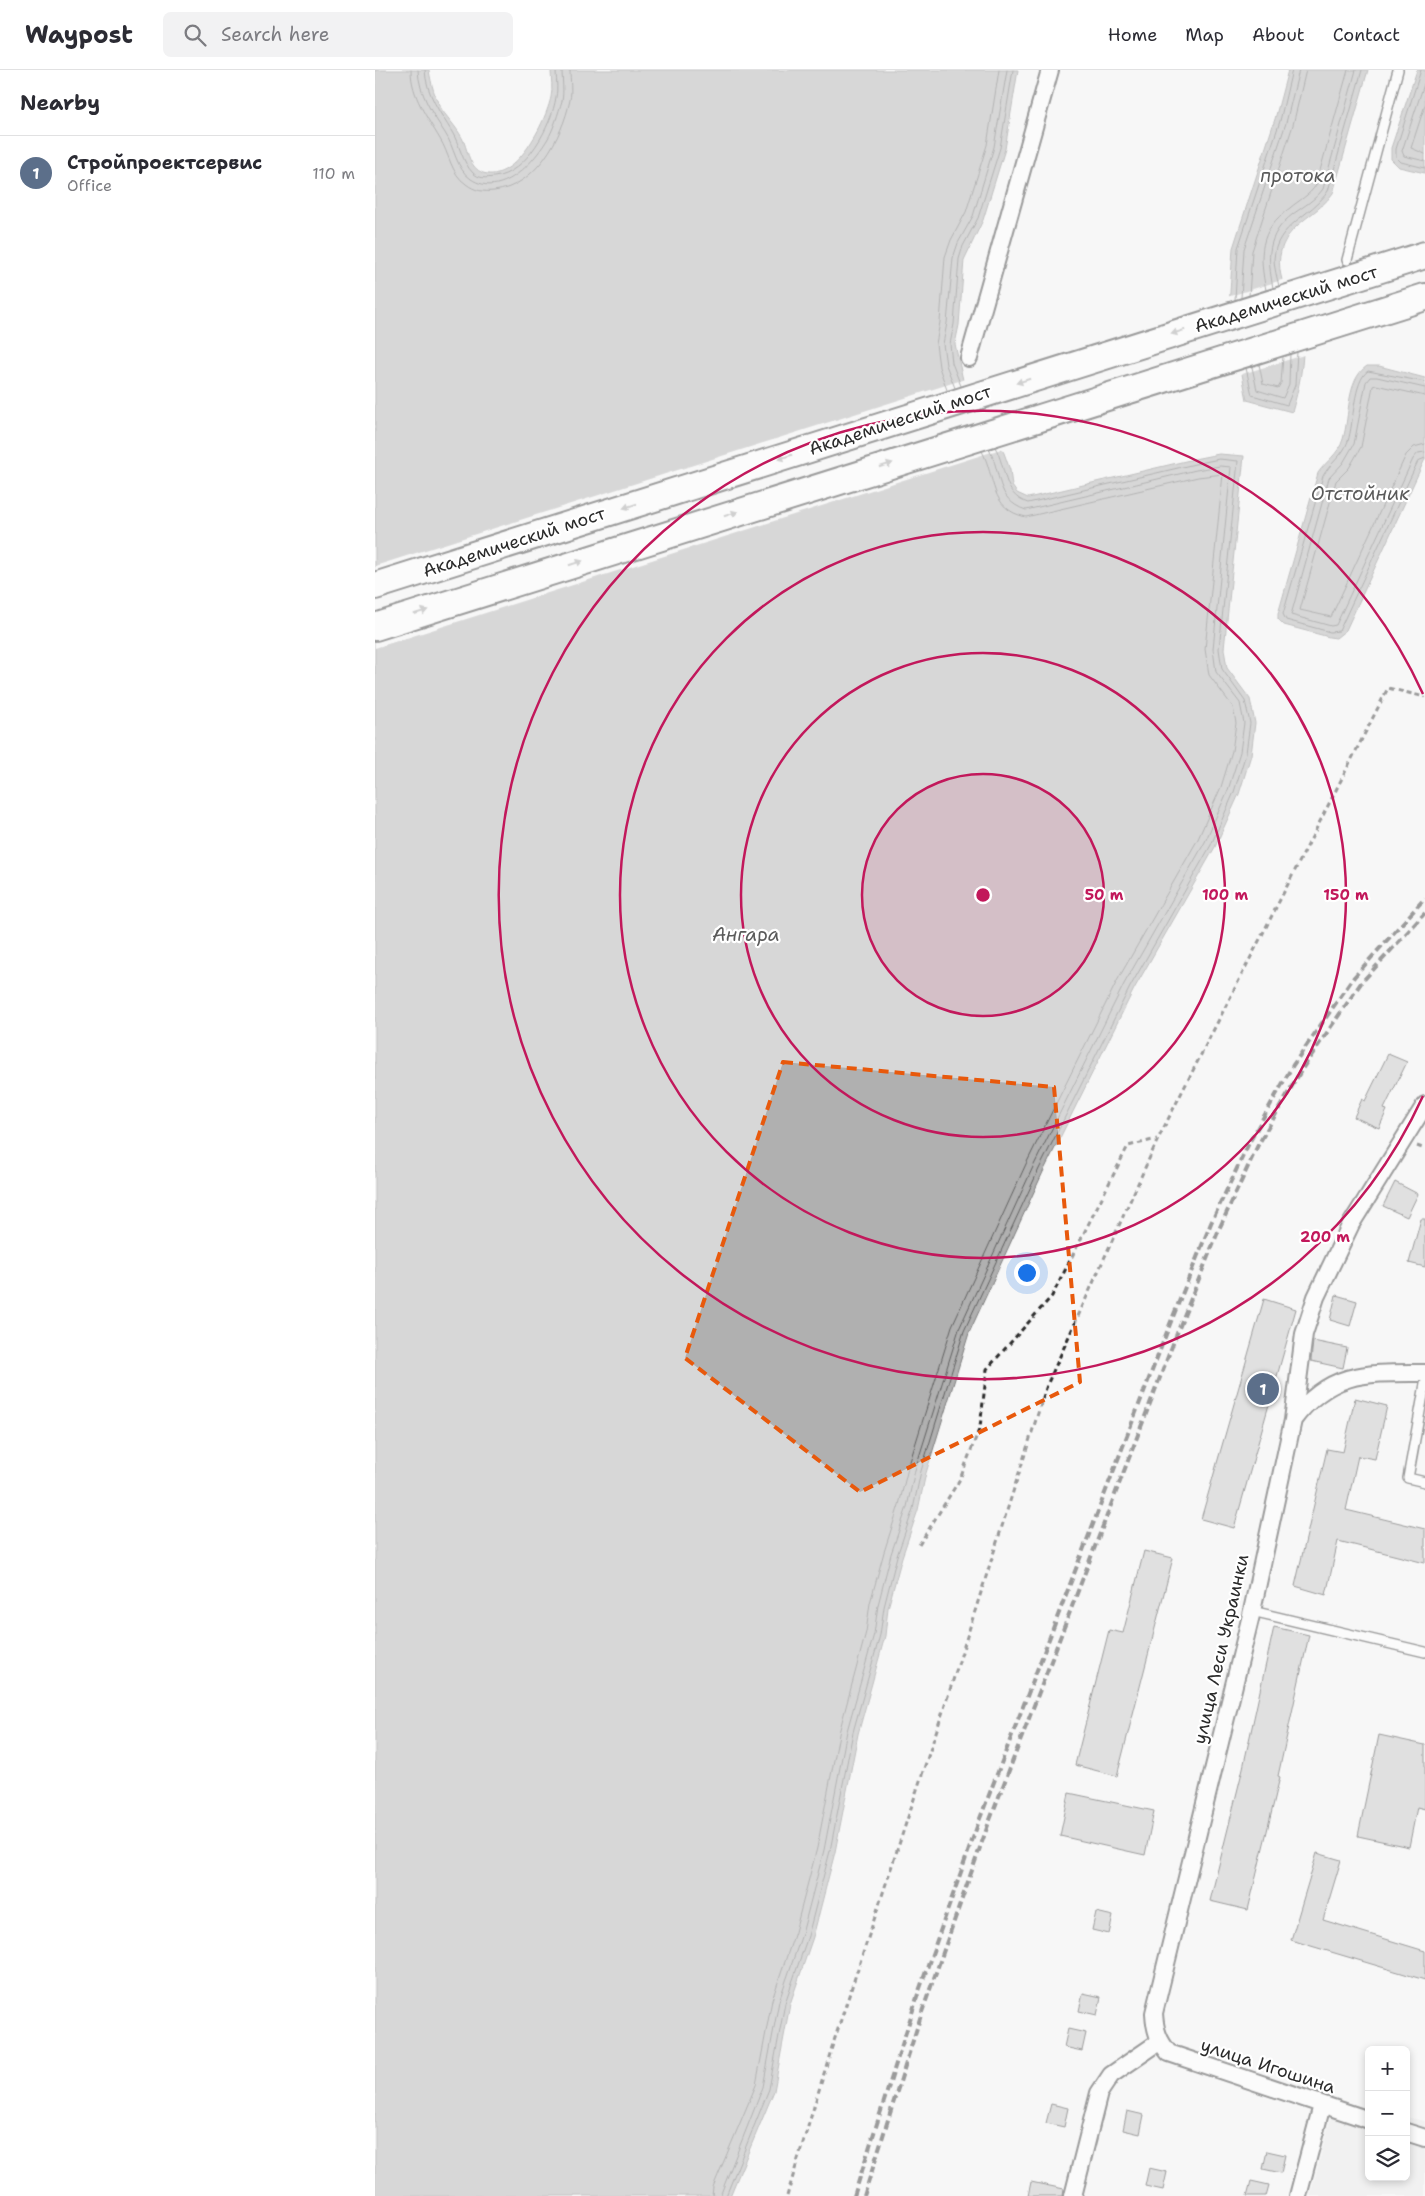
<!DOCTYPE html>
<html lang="en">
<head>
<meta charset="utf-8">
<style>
	body { margin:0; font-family:"Shantell Sans",sans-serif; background:#f2f2f3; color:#2b2b33 }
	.controls { position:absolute; right:15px; bottom:15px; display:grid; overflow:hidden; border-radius:8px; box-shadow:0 2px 8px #0003 }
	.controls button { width:45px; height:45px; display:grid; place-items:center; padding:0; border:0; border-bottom:1px solid #e1e1e2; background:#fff; color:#2b2b33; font:25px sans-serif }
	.you { position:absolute; left:651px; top:1202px; width:18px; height:18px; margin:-12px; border:4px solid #fff; border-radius:50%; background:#1a73e8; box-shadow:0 0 0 8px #1a73e833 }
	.badge { display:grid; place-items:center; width:32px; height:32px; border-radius:50%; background:#0b8043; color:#fff; font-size:16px; font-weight:700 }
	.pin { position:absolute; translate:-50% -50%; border:2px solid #fff; box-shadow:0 1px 5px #0006 }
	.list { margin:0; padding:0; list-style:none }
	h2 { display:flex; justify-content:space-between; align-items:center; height:65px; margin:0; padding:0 20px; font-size:21px }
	h2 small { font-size:16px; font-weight:400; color:#7c7c81 }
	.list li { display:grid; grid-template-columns:32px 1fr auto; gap:15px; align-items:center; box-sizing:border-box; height:75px; padding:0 20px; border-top:1px solid #e1e1e2 }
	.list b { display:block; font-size:19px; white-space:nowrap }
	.list p { margin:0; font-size:16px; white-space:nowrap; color:#7c7c81 }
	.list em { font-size:16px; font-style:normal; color:#7c7c81 }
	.icon { flex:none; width:28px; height:28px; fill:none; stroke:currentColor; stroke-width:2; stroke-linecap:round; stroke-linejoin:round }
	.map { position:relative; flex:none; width:1050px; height:2126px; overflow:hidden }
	header { display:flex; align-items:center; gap:30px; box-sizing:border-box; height:70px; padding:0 25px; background:#fff; border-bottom:1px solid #e1e1e2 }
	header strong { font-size:24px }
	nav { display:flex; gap:28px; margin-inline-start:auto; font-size:18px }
	.search { width:350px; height:45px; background:#f2f2f3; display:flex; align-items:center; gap:12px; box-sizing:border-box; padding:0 18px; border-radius:8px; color:#7c7c81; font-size:19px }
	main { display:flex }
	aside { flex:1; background:#fff }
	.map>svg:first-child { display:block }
	.built { fill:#e8e8e8 }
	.water { fill:#b0b0b0; stroke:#7b7b7b }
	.pier { fill:#f7f7f7 }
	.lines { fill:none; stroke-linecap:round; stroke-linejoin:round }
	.shore { stroke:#606060; stroke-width:1 }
	.building { fill:#c4c4c4; stroke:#2b2b2b }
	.service-casing { stroke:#2b2b2b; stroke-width:12 }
	.minor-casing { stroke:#2b2b2b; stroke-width:20 }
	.primary-casing { stroke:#2b2b2b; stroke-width:30 }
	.path { stroke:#2b2b2b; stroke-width:3; stroke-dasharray:5 4; stroke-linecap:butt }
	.service { stroke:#fff; stroke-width:9 }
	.minor { stroke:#fff; stroke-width:16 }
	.primary { stroke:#fff; stroke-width:26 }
	.rail { stroke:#2b2b2b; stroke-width:4; stroke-dasharray:8 4; stroke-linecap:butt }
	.oneway { fill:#a0a0a0 }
	.marked { fill:none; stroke:#e8590c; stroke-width:4; stroke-dasharray:10 6; stroke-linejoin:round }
	.ring { fill:none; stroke:#c2185b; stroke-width:2.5 }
	.labels { text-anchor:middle; stroke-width:4.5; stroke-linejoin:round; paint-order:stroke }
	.street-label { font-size:18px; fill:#2b2b2b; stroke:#fff }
	.water-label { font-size:19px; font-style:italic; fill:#5a5a5a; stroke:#fff }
	.centre { fill:#c2185b; stroke:#fff; stroke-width:2.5 }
	.ring-label { font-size:15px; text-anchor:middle; font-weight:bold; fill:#c2185b; stroke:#fff; stroke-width:4.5; stroke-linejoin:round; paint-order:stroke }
</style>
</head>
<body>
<header>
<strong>Waypost</strong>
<div class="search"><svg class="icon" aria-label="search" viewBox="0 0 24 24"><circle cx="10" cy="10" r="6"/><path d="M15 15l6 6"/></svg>Search here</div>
<nav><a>Home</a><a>Map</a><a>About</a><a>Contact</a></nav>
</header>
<main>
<aside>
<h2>Nearby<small></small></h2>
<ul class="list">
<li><span class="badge" style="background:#5c6f8a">1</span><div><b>Стройпроектсервис</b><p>Office</p></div><em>110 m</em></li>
</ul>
</aside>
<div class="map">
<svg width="1050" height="2126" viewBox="0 0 1050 2126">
	<rect width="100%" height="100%" fill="#f7f7f7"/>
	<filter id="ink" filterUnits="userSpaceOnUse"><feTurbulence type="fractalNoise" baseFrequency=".02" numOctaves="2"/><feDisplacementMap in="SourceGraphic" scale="10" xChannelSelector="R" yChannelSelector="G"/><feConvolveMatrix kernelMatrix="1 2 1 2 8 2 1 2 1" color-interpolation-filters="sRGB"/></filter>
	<g filter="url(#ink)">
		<path class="built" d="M 960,2031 L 994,2038 L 994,2107 L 1031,2107 L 1031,2047 L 1050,2051 L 1050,2126 L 935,2126 Z"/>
		<path class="water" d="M 0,0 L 54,0 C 56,13 60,29 67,40 C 74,50 84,60 89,72 C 93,83 95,98 108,103 C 141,113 171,51 176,27 C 178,19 176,8 176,0 L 643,0 L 630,79 L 608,150 L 589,190 L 584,255 L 580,274 L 588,310 L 629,383 L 635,400 L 637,416 L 642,423 L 653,428 L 819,389 L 844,384 L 869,386 L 849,579 L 852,598 L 875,629 L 880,653 L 876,685 L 864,724 L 840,777 L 759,919 L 668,1102 L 594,1263 L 551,1403 L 543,1440 L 527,1487 L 513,1538 L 510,1566 L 483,1664 L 460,1782 L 438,1867 L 415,1934 L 399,2021 L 355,2126 L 0,2126 Z
			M 913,0 L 993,0 L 958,123 C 944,144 917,152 908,175 C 895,206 922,237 927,267 C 931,287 923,322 917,342 L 872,330 L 854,237 L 858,178 L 900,49 Z
			M 1042,0 L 1050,0 L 1050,103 L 1024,97 L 1016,89 L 1016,78 Z
			M 992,296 L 1004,296 L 1050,308 L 1050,389 L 971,560 L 961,568 L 954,567 L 909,555 L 903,549 L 903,544 L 943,403 C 951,391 964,384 968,369 C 975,346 971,310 992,296 Z"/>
		<path class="pier" d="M 910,209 L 930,266 L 929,285 L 864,305 L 852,238 L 852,227 Z
			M 590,309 L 629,378 L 0,578 L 0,496 Z"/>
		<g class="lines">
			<path class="shore" d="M 36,0 C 36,26 52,47 65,69 C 74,83 76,104 91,114 C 100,121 108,122 119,121 C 161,116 187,68 195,30 C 197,21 195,10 195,0
				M 43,0 C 44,24 57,43 70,63 C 79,76 81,99 96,109 C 126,129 158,93 172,70 C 179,59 183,43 187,31 C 189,21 187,9 187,0
				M 50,0 C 51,24 65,42 77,62 C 85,75 87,92 98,103 C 104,109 111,108 119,107 C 151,104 177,55 181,27 C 183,18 181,8 181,0
				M 1046,0 L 1021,79 L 1021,87 L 1026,92 L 1050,98
				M 1050,11 L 1027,81 L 1029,86 L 1050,91
				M 1050,35 L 1036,78 L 1050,84
				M 904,216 C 902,208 899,197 899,189 C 901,154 936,147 953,121 L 987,0
				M 898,218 C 892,187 891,165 918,144 C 929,136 940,130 948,119 L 981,0
				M 891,220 C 884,186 883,160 915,138 C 924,130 934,126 941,115 L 973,0
				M 874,226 L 877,181 L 918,55 L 931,0
				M 866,228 L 869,179 L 911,53 L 924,0
				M 860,230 L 863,178 L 905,51 L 917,0
				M 884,294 L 888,314 L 903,318 L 906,313 L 908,287
				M 877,297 L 882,320 L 908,328 L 914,314 L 915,284
				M 871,298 L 877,325 L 912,335 L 920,315 L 922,282
				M 1050,312 L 993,301 C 978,311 979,353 973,371 C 968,386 955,393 948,406 L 908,544 L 911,550 L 955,562 L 964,561 L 1043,391 L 1050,388
				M 586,316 L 577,293 L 575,274 L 579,254 L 584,189 L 588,176 L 603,148 L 625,78 L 638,0
				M 580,318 L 571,295 L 568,274 L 572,253 L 578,188 L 583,173 L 598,146 L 619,77 L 632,0
				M 1050,318 L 1002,307 L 995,307 L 991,312 L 979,374 L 968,393 L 954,408 L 916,545 L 956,556 L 961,555 L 1038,389 L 1043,383 L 1050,382
				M 572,320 L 564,297 L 561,274 L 565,252 L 570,187 L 576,170 L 591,142 L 612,75 L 624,0
				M 1050,326 L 1001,315 L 998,316 L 986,377 L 974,398 L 961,411 L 925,540 L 956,547 L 1031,385 L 1039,377 L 1050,374
				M 337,2126 L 338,2117 L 381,2015 L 397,1930 L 420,1862 L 442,1778 L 465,1659 L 491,1562 L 495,1533 L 509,1482 L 524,1435 L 533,1398 L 577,1256 L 651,1094 L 742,911 L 823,769 L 846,717 L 857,681 L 861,653 L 858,637 L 834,605 L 830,579 L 848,404 L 823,407 L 651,447 C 614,439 621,408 607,381
				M 345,2126 L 388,2017 L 404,1931 L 427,1864 L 449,1780 L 472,1661 L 499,1564 L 503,1535 L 516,1484 L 532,1437 L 540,1400 L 584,1259 L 658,1097 L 749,914 L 830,772 L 853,720 L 865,682 L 869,653 L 865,633 L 841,602 L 838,579 L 856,397 L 845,396 L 821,400 L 651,440 C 620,430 627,403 614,379
				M 351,2126 L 394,2019 L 410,1933 L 433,1866 L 455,1781 L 478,1662 L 505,1565 L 509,1537 L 522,1486 L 538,1439 L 546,1401 L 589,1261 L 664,1099 L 755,917 L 836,775 L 859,722 L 871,683 L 875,653 L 870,631 L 847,599 L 844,579 L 863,391 L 844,389 L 820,394 L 653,433 C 627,425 632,398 620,377"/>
		</g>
		<path class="building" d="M 1013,984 L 1032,992 L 1009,1039 L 1012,1040 L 1004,1058 L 979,1047 L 987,1029 L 990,1031 Z
			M 1020,1112 L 1043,1124 L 1032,1147 L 1008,1136 Z
			M 1046,1149 L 1050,1149 L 1050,1197 L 1034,1193 Z
			M 961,1225 L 982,1231 L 975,1256 L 955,1250 Z
			M 889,1229 L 921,1239 L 859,1458 L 826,1449 Z
			M 938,1271 L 972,1278 L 968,1298 L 936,1291 Z
			M 980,1328 L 1012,1336 L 1000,1389 L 983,1386 L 971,1440 L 1050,1459 L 1050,1493 L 963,1471 L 951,1525 L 920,1516 L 952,1379 L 968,1382 Z
			M 769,1481 L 798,1488 L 742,1706 L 700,1695 L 734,1560 L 748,1563 Z
			M 899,1557 L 934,1565 L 903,1706 L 905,1707 L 873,1840 L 835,1831 L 868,1698 Z
			M 1004,1665 L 1050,1675 L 1050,1739 L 1042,1737 L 1034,1777 L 983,1766 Z
			M 694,1723 L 779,1741 L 770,1785 L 685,1766 Z
			M 942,1783 L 966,1790 L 948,1850 L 1050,1881 L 1050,1910 L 916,1870 Z
			M 721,1842 L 738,1846 L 734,1864 L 717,1860 Z
			M 708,1923 L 726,1927 L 722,1945 L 704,1941 Z
			M 693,1959 L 711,1963 L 707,1981 L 689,1977 Z
			M 676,2034 L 693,2038 L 689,2057 L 671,2053 Z
			M 752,2041 L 769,2045 L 765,2064 L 748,2060 Z
			M 892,2081 L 910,2085 L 906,2103 L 888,2099 Z
			M 774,2098 L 792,2102 L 788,2120 L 770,2116 Z
			M 876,2111 L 894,2115 L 891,2126 L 872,2126 Z
			M 656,2112 L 689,2119 L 688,2126 L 653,2126 Z"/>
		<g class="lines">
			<g class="service-casing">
				<path id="service" d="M 972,190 L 1023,0
					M 1050,1314 L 1033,1408 L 1050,1412
					M 877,1541 L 1050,1582"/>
			</g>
			<g class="minor-casing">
				<path id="minor" d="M 594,288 L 675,0
					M 918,1350 C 955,1300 993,1303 1050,1303
					M 994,2050 L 794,1983 C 783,1970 780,1960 779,1943 L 877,1541 L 918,1350 L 929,1264 L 941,1227 L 976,1154 L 1050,1035
					M 1031,2062 L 1050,2068
					M 698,2126 L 724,2023 L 736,2005 L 784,1972
					M 923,2126 L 947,2035"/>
			</g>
			<g class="primary-casing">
				<path id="primary" d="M 0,516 L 1050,185
					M 0,557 L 1050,227"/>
			</g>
			<path class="path" d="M 1042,1076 L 1050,1079
				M 544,1475 L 585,1409 L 605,1357 L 612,1299 L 677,1226 L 753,1076 L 782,1069
				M 412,2126 L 457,1977 L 573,1626 L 672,1315 L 783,1069 L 1013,618 L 1050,627"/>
			<use href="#service" class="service"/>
			<use href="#minor" class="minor"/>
			<use href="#primary" class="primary"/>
			<path class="rail" d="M 479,2126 L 544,1921 L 604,1751 L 795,1254 L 836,1153 L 875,1071 L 918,995 L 979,907 L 1050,828
				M 489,2126 L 547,1942 L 613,1755 L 804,1258 L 845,1157 L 883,1075 L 927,999 L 986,913 L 1050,843"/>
		</g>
		<defs><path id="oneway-solid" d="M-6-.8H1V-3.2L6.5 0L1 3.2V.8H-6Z" transform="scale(1.25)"/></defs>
		<g class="oneway">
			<use href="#oneway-solid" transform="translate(803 262) rotate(163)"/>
			<use href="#oneway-solid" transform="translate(648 311) rotate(162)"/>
			<use href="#oneway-solid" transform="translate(410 387) rotate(162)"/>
			<use href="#oneway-solid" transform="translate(511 395) rotate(-18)"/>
			<use href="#oneway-solid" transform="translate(255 436) rotate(162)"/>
			<use href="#oneway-solid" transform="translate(356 444) rotate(-18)"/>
			<use href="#oneway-solid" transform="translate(201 493) rotate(-18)"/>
			<use href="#oneway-solid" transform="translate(46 542) rotate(-18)"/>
		</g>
	</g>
	<path d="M0 0H1050V2126H0ZM 408,992 L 679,1017 L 705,1312 L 485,1422 L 310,1288 Z" fill="#f7f7f7" fill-opacity=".55" fill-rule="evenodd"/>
	<path class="marked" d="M 408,992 L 679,1017 L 705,1312 L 485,1422 L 310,1288 Z"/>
	<circle cx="608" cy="825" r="121" fill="#c2185b" fill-opacity=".12"/>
	<g class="ring">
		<circle cx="608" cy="825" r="121"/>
		<circle cx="608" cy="825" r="242"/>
		<circle cx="608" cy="825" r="363"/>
		<path d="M1048 1026A484 484 0 1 1 1048 624"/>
	</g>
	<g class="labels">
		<g class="street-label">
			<text transform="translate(911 229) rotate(-17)" y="6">Академический мост</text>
			<text transform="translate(525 350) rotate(-18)" y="6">Академический мост</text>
			<text transform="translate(139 472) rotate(-18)" y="6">Академический мост</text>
			<text transform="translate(846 1579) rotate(-77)" y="6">улица Леси Украинки</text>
			<text transform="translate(893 1996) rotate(18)" y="6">улица Игошина</text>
		</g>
		<g class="water-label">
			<text x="923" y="112">протока</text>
			<text x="985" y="430">Отстойник</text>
			<text x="371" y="871">Ангара</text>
		</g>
	</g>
	<circle cx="608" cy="825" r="8" class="centre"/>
	<g class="ring-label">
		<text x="729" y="830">50 m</text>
		<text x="850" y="830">100 m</text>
		<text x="971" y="830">150 m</text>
		<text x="950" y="1172">200 m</text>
	</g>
</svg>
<div class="controls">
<button>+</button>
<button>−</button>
<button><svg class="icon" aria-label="layers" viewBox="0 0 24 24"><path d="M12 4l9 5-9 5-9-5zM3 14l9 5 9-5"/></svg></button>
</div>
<div class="you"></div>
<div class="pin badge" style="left:888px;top:1319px;background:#5c6f8a">1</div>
</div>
</main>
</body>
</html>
